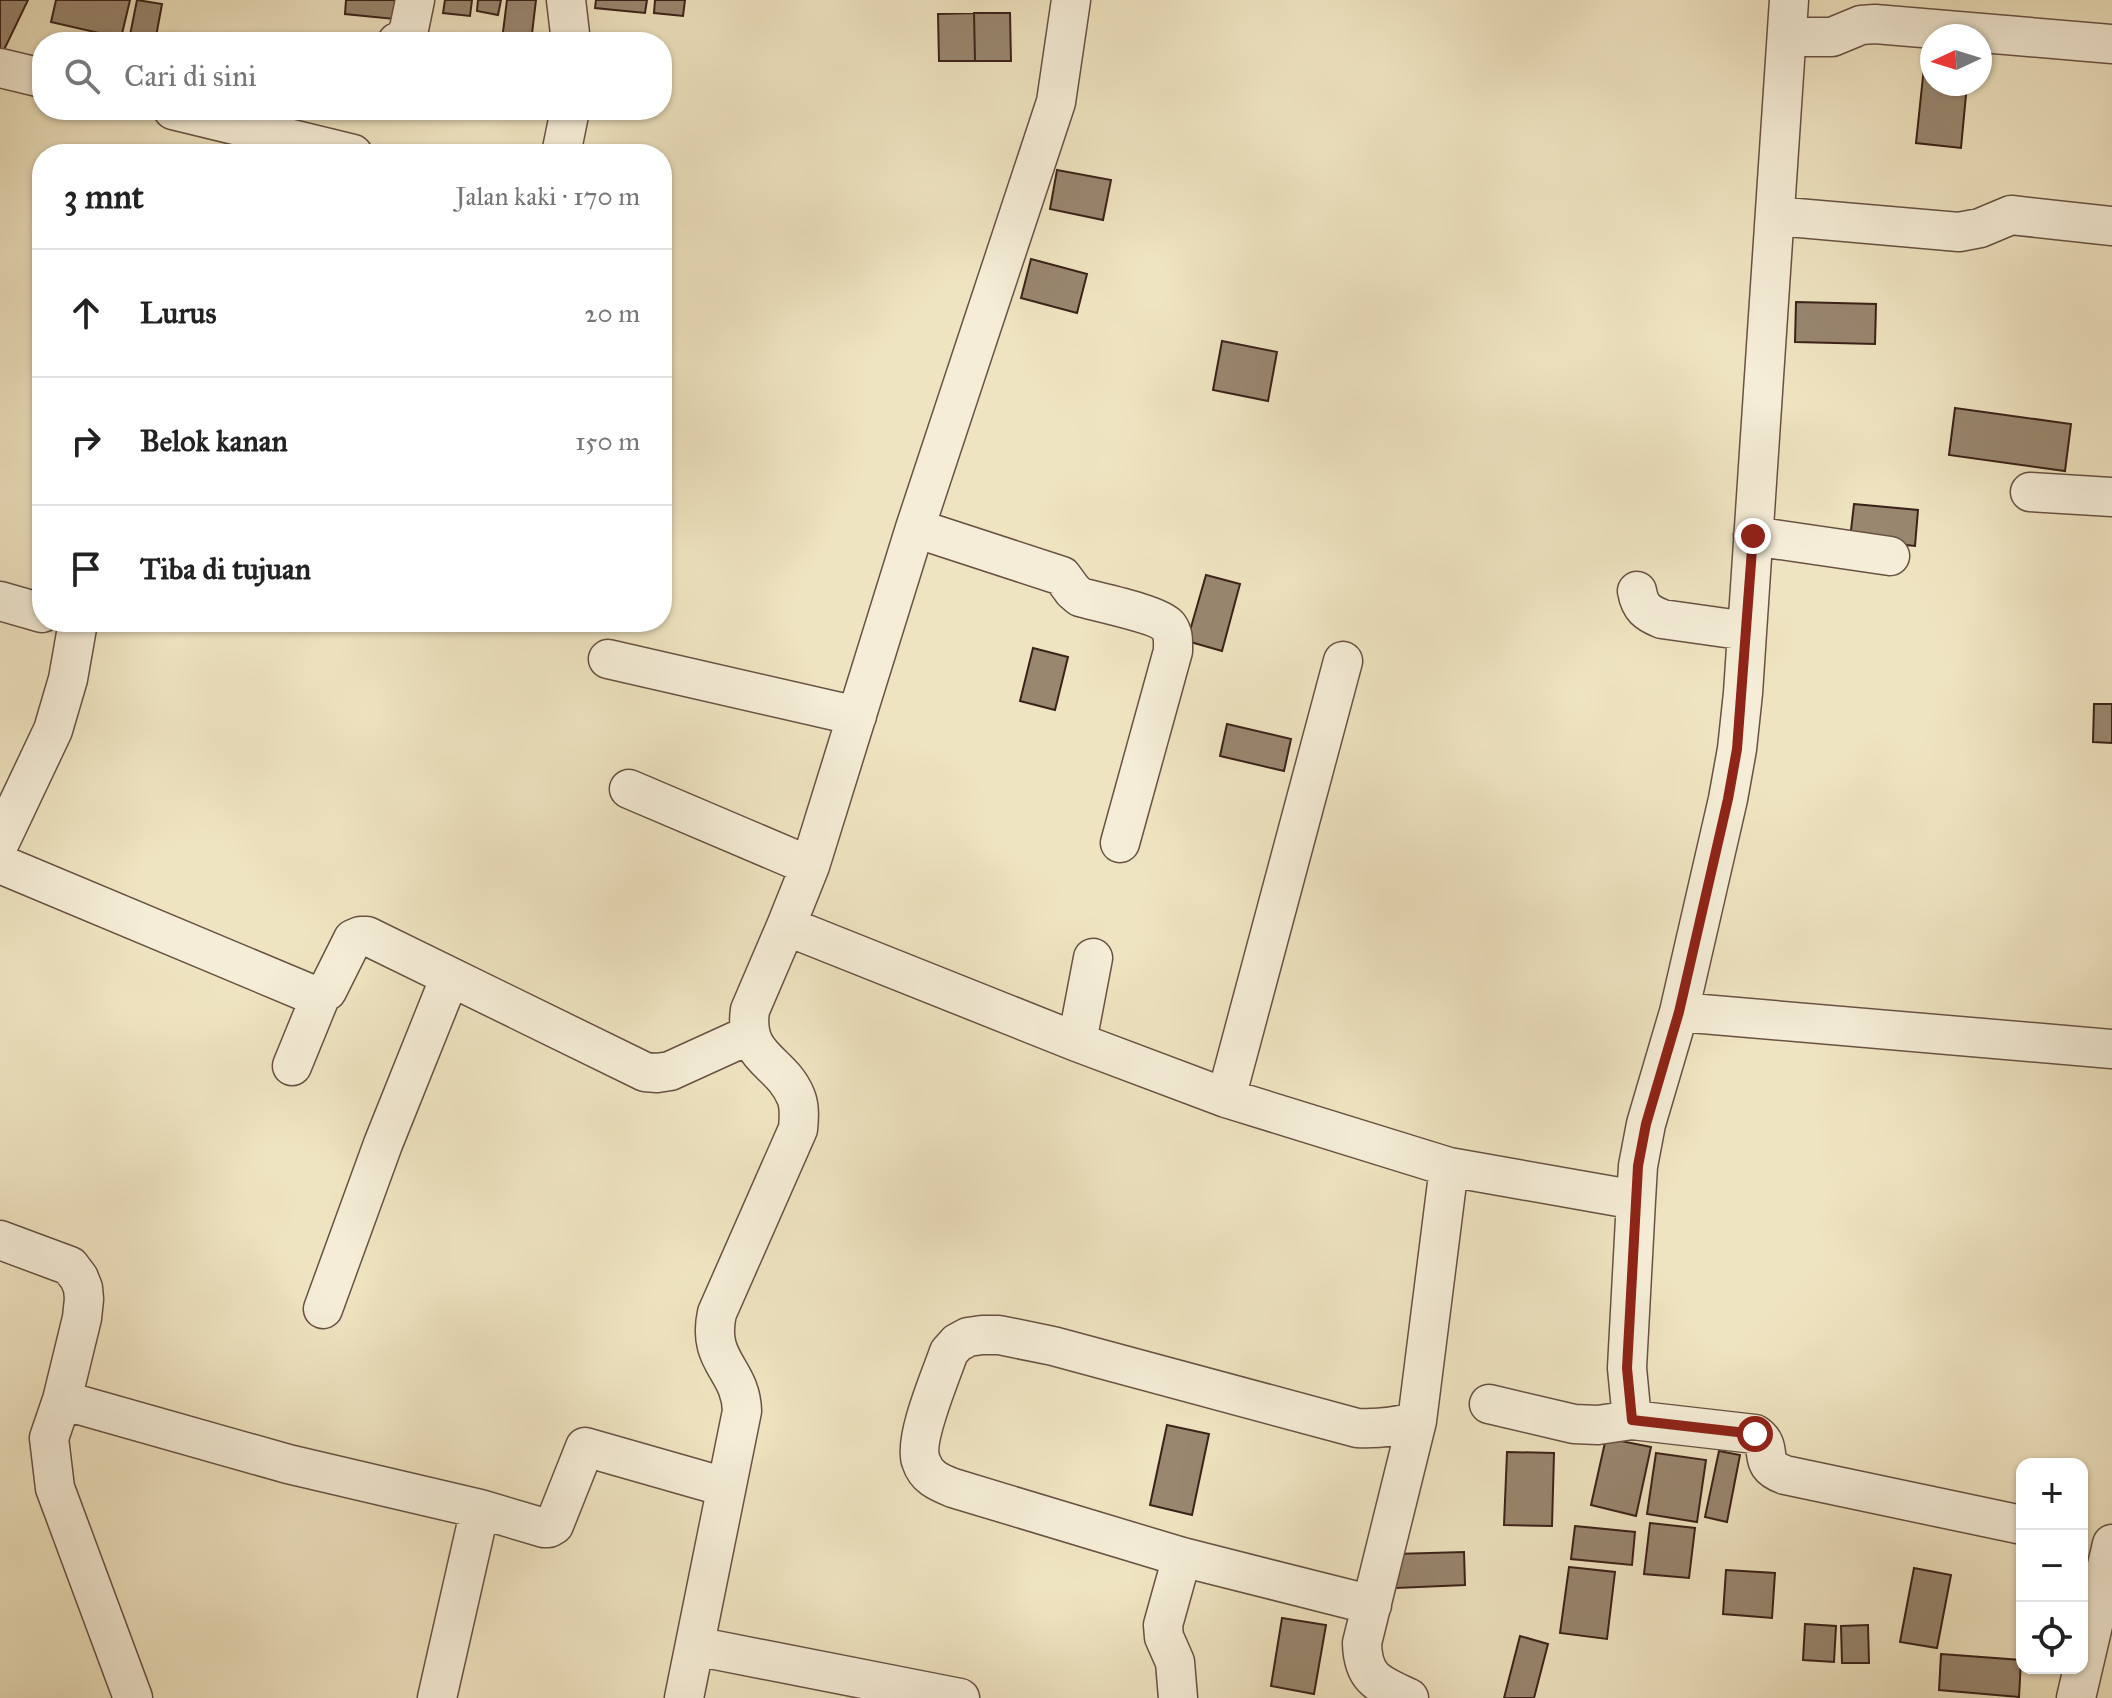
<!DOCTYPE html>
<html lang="id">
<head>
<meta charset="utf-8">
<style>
	body { margin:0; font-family:"IM FELL Great Primer",serif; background:#f6f6f6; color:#222 }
	.controls { position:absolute; right:24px; bottom:24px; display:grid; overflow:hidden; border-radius:16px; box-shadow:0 2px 6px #0004 }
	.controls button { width:72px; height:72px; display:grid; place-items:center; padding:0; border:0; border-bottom:2px solid #e0e0e0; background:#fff; color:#222; font:40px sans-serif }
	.compass { position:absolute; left:1920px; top:24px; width:72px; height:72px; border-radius:50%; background:#fff; box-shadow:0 2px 6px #0004; rotate:266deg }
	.stop { position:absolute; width:24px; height:24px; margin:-18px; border:6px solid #8f2418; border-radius:50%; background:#fff }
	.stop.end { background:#8f2418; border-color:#fff; box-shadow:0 2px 8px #0008 }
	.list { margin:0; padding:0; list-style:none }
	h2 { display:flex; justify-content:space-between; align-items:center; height:104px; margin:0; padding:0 32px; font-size:34px }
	h2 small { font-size:26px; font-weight:400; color:#767676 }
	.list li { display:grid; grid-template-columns:52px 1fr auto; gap:24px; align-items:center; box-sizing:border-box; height:128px; padding:0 32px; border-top:2px solid #e0e0e0 }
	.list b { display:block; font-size:30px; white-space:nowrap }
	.list em { font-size:26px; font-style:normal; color:#767676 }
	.icon { flex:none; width:44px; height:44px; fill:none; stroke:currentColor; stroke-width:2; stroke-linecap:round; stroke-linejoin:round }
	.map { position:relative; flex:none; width:2112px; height:1698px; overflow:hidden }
	.search { position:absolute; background:#fff; box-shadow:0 2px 6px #0004; left:32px; top:32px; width:640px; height:88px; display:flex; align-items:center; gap:20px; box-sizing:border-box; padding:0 28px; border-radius:32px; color:#767676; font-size:30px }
	.panel { position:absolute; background:#fff; box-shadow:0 2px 6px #0004; left:32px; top:144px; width:640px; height:488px; border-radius:32px }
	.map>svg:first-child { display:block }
	.building { fill:#998770; stroke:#3b2219; stroke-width:2 }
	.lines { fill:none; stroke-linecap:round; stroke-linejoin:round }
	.minor-casing { stroke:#685243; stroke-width:41 }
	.minor { stroke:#f5edd7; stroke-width:38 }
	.route { stroke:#8f2418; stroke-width:10 }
</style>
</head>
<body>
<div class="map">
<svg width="2112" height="1698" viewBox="0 0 2112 1698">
	<rect width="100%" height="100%" fill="#efe4c1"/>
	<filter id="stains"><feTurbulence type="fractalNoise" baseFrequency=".0025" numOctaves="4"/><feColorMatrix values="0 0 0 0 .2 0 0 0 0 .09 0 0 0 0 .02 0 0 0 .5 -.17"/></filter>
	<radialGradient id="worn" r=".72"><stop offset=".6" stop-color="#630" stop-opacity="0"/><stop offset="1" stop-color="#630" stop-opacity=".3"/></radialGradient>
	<path class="building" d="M 0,0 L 28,0 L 1,56 L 0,55 Z
		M 56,0 L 130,0 L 121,38 L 51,22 Z
		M 137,0 L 162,4 L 155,42 L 129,40 Z
		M 346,0 L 395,0 L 394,19 L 345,14 Z
		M 445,0 L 472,0 L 470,16 L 443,13 Z
		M 478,0 L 501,0 L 498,15 L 477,11 Z
		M 507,0 L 536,0 L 531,42 L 502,40 Z
		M 596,0 L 647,0 L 645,13 L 595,8 Z
		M 655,0 L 685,0 L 683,16 L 654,13 Z
		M 974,13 L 975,61 L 939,61 L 938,14 Z
		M 974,13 L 1010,13 L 1011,61 L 975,61 Z
		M 1924,67 L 1932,68 L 1932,84 L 1967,84 L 1961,148 L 1916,143 Z
		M 1057,170 L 1111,180 L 1103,220 L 1050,209 Z
		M 1031,259 L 1087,274 L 1077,313 L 1021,298 Z
		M 1796,302 L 1876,304 L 1875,344 L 1795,342 Z
		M 1222,341 L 1277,352 L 1268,401 L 1213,390 Z
		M 1955,408 L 2071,424 L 2065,471 L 1949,455 Z
		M 1854,504 L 1918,510 L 1915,546 L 1850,539 Z
		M 1206,575 L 1240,584 L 1222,651 L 1187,641 Z
		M 1033,648 L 1068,657 L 1055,710 L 1020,701 Z
		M 2094,704 L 2112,704 L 2112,743 L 2093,742 Z
		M 1227,724 L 1291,739 L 1284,771 L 1220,756 Z
		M 1167,1425 L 1209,1434 L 1192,1515 L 1150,1505 Z
		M 1606,1438 L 1651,1447 L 1636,1516 L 1591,1505 Z
		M 1719,1451 L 1740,1455 L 1727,1522 L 1705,1517 Z
		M 1507,1452 L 1554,1453 L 1552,1526 L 1504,1525 Z
		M 1656,1453 L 1706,1460 L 1697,1522 L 1647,1514 Z
		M 1650,1523 L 1695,1528 L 1689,1578 L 1644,1574 Z
		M 1575,1526 L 1635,1532 L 1632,1565 L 1571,1559 Z
		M 1464,1552 L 1465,1585 L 1396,1588 L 1395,1554 Z
		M 1569,1567 L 1615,1572 L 1607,1639 L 1560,1633 Z
		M 1914,1568 L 1951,1575 L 1937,1648 L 1900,1642 Z
		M 1726,1570 L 1775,1573 L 1772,1618 L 1723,1614 Z
		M 1282,1618 L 1326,1625 L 1314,1694 L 1271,1686 Z
		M 1805,1624 L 1836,1626 L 1834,1662 L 1803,1660 Z
		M 1868,1625 L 1869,1663 L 1842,1663 L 1841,1626 Z
		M 1520,1636 L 1548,1644 L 1534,1698 L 1504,1698 Z
		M 1941,1654 L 2021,1660 L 2019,1697 L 1939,1690 Z"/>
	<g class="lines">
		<g class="minor-casing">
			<path id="minor" d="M 566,0 L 571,42
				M 1071,0 L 1056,102 L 915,528 L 810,866 L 786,926 L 1077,1042 L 1226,1098 L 1449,1167 L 1636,1200 L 1638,1166 L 1646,1124 L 1679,1012 L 1728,799 L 1737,749 L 1743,693 L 1789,0
				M 1787,37 L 1832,37 L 1861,25 L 1875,24 L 2112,44
				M 397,42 L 403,40 L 409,29 L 415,0
				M 0,68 L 42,78
				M 173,110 L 353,154
				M 561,154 L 570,110
				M 1775,216 L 1959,232 L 1980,228 L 2011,215 L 2112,226
				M 2030,492 L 2112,497
				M 915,528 L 1062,576 L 1073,591 L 1080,597 C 1097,602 1158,614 1168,626 C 1174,634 1173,641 1173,651 L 1120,843
				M 1753,536 L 1890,556
				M 1637,591 C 1640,608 1647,613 1662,619 L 1747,631
				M 0,601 L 42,613
				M 608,659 L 857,716
				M 629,789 L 810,866
				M 0,842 L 53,730 L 68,679 L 78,622
				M 0,864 L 313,995 L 321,995
				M 1679,1012 L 2112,1049
				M 1077,1042 L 1093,958
				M 292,1066 L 321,995 L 327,991 L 353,939 L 360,936 L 367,936 L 645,1072 L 657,1073 L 670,1071 L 749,1035
				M 1226,1098 L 1343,661
				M 1636,1200 L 1627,1368 L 1632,1420 L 1755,1434 C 1776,1448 1754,1464 1785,1475 L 2022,1525
				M 0,1240 L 70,1266 L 79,1278 L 83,1288 L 84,1299 L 82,1318 L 62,1400 L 49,1438 L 55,1488 L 133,1698
				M 323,1309 L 383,1144 L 450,977
				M 62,1400 L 288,1464 L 480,1509 L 544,1528 L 549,1528 L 554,1525 L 585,1447 L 725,1487
				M 1489,1404 L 1574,1424 L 1598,1425 L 1632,1420
				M 1372,1605 L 1182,1557 L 953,1488 C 938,1482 926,1477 921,1461 C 913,1440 941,1375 949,1352 L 957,1343 L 968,1337 L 982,1335 L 999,1335 L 1053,1346 L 1357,1428 C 1379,1429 1396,1427 1417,1421
				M 695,1646 L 960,1698
				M 437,1698 L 480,1509
				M 684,1698 L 742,1411 C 741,1369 706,1362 717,1313 L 798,1129 C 799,1119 800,1107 796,1097 C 781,1060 743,1059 750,1010 L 786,926
				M 1178,1698 L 1175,1662 L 1164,1637 L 1163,1625 L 1182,1557
				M 1409,1698 C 1379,1684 1363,1680 1362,1643 L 1417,1421 L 1449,1167
				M 2076,1698 L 2112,1544"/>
		</g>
		<use href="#minor" class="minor"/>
	</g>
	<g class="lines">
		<path class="route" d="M 1753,536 L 1737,749 L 1728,799 L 1679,1012 L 1646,1124 L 1638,1166 L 1627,1368 L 1632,1420 L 1755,1434"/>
	</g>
	<rect width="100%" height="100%" filter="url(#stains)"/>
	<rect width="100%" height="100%" fill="url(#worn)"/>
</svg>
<div class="controls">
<button>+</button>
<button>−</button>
<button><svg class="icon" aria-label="locate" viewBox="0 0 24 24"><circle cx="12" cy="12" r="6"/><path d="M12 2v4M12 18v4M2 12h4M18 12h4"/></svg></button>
</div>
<svg class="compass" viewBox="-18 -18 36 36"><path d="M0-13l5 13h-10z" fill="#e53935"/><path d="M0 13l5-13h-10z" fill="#767676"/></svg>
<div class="stop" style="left:1755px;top:1434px"></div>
<div class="stop end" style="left:1753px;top:536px"></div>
<div class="search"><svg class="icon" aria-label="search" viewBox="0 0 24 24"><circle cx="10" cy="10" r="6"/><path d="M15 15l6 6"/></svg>Cari di sini</div>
<section class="panel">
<h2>3 mnt<small>Jalan kaki · 170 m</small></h2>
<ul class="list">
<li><svg class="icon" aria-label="ahead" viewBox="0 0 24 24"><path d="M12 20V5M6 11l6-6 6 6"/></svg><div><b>Lurus</b></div><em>20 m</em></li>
<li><svg class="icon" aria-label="right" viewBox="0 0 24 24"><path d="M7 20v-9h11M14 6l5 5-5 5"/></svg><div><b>Belok kanan</b></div><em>150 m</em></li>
<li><svg class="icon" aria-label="arrive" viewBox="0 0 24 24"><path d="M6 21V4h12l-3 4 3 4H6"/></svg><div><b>Tiba di tujuan</b></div></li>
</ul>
</section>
</div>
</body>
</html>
